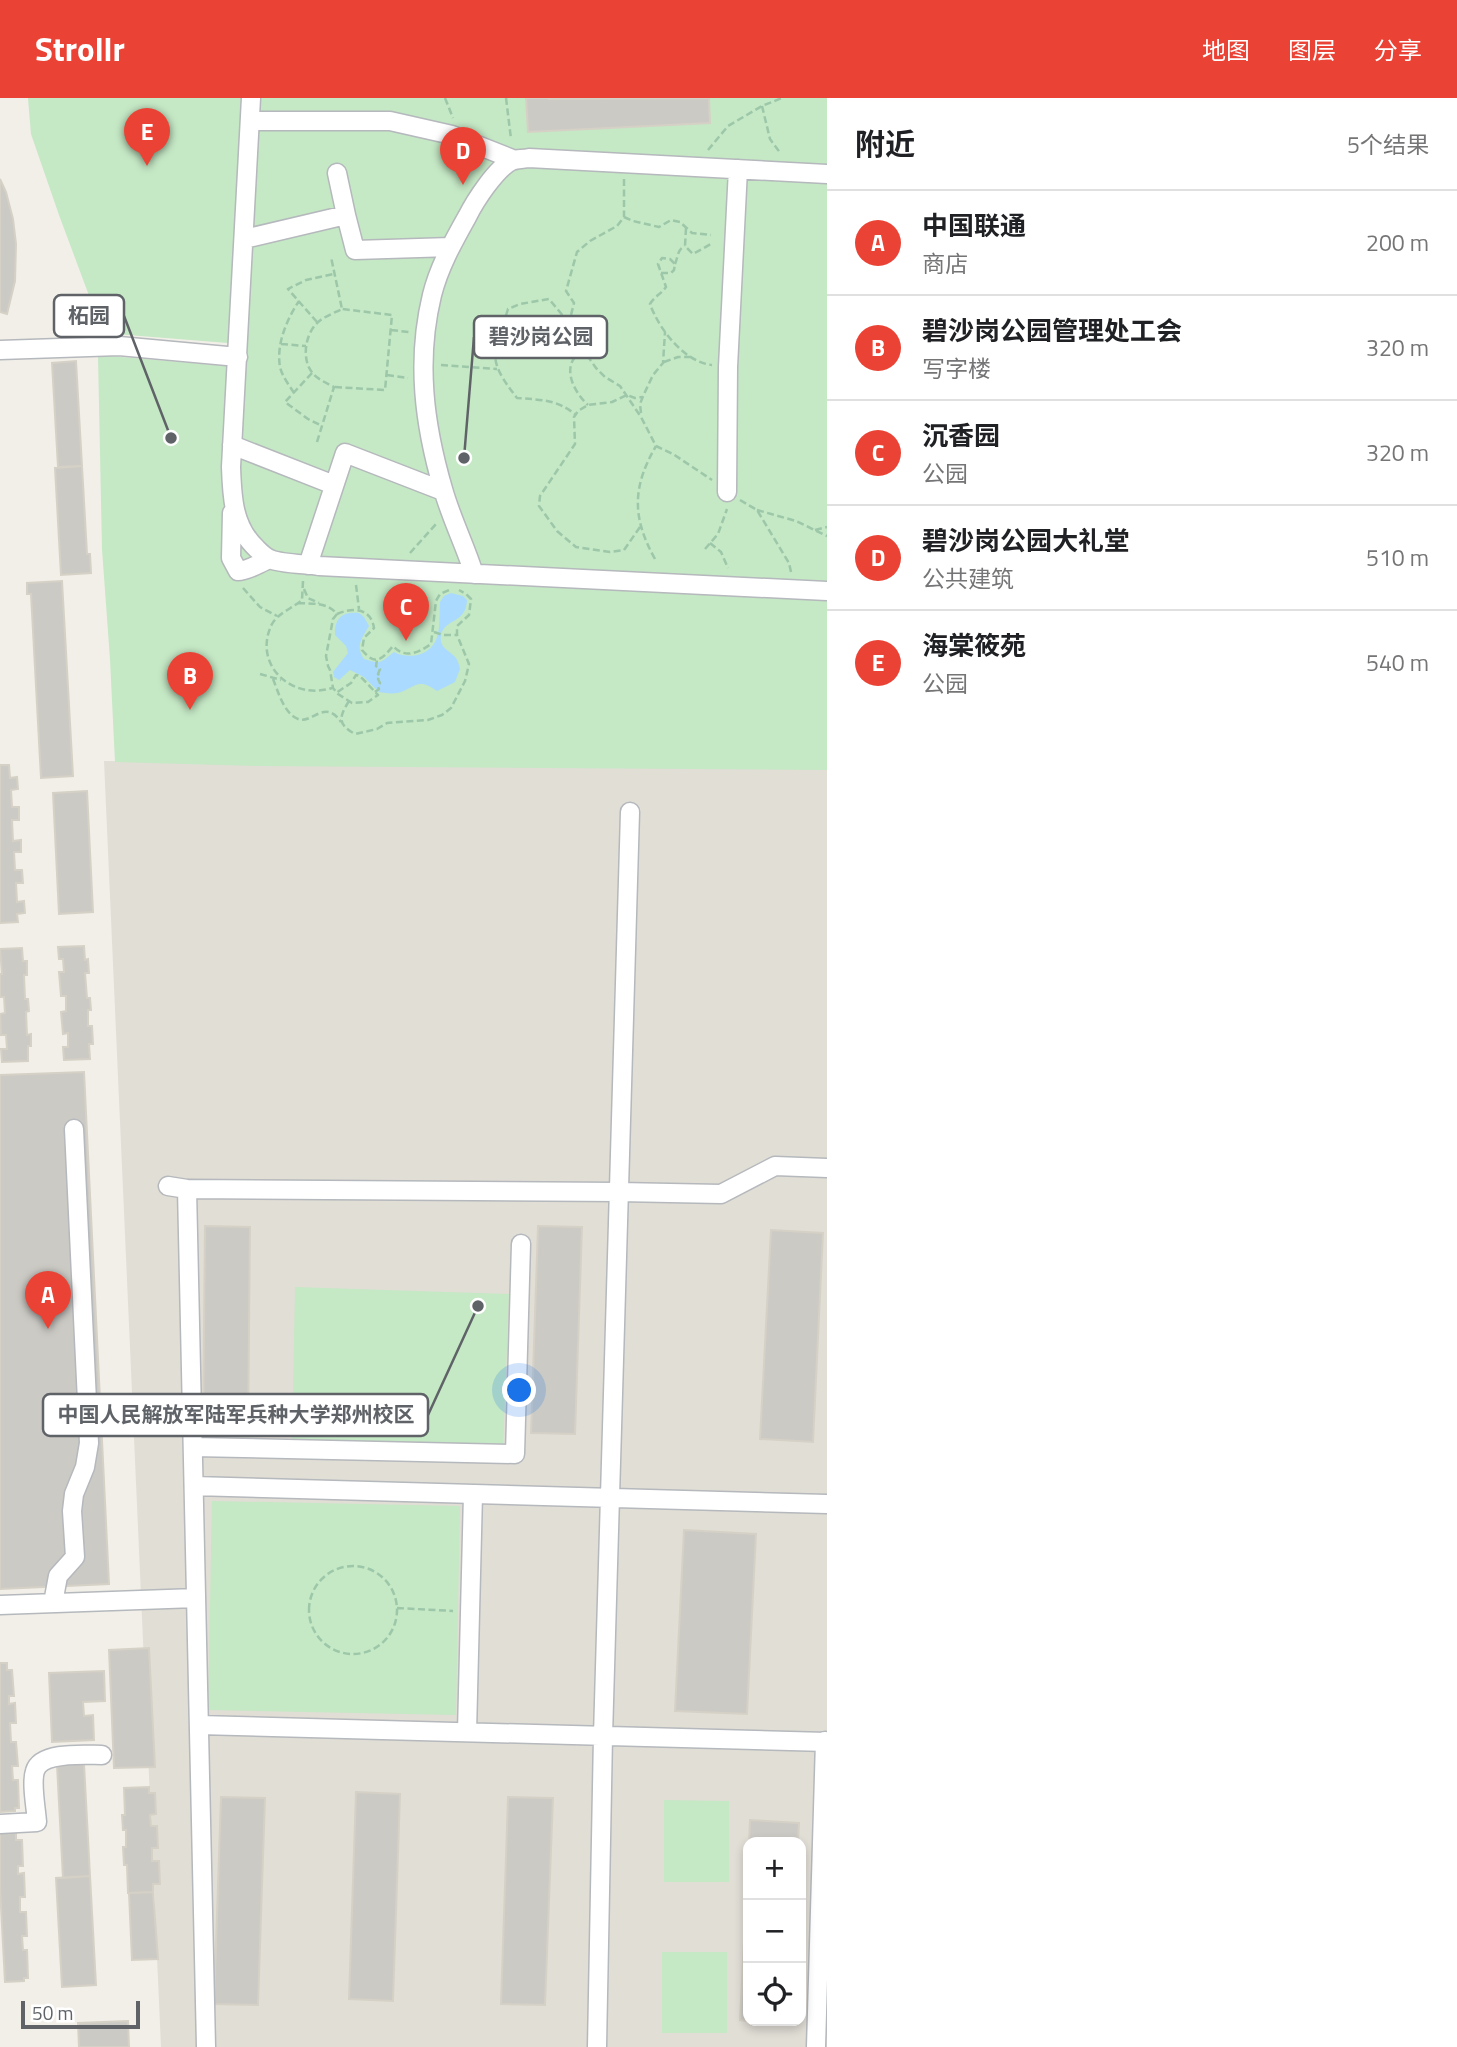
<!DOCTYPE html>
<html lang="zh">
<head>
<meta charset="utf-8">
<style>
	body { margin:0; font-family:"Titillium Web","Noto Sans SC",sans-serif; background:#f2f2f2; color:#202124 }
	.controls { position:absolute; right:21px; bottom:21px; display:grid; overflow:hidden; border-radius:14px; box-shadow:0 4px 10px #0003 }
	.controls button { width:63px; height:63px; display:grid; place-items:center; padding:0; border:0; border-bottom:2px solid #e0e0e0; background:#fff; color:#202124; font:35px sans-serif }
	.scale { position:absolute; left:21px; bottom:18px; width:119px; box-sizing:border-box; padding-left:7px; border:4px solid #5f6368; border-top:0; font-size:19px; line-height:24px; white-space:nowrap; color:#5f6368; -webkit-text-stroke:5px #fff; paint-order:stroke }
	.you { position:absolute; left:520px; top:1293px; width:24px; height:24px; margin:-18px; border:5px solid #fff; border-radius:50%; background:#1a73e8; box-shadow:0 0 0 10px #1a73e833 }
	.badge { display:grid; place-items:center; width:46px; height:46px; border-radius:50%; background:#ea4335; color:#fff; font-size:23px; font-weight:700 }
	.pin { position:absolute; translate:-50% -58px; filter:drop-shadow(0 2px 4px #0008) }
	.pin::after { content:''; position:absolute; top:37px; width:24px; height:21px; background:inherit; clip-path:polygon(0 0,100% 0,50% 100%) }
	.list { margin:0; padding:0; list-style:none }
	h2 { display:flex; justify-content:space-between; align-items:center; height:91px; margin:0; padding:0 28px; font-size:30px }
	h2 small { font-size:23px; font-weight:400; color:#757577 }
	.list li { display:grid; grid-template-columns:46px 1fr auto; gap:21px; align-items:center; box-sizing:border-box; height:105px; padding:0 28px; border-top:2px solid #e0e0e0 }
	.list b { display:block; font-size:26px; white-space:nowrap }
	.list p { margin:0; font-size:23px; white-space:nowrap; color:#757577 }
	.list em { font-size:23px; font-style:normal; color:#757577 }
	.icon { flex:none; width:38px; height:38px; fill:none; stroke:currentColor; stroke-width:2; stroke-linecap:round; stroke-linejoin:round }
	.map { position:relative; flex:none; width:827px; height:1949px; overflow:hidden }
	header { display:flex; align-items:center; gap:42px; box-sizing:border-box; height:98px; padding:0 35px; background:#ea4335; color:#fff }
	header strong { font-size:33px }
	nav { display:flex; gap:38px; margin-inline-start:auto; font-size:24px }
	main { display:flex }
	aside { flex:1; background:#fff }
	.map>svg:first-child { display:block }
	.education { fill:#e1ded6; fill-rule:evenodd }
	.green { fill:#c5e8c5 }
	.water { fill:#aadaff }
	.building { fill:#cccac5; stroke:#d6d1c6; stroke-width:2 }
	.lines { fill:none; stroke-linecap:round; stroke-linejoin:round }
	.minor-casing { stroke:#b5b8bc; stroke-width:21 }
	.path { stroke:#9cc7a9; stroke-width:2.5; stroke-dasharray:7 3.5; stroke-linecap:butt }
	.minor { stroke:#fff; stroke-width:18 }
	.leader { fill:none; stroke:#5f6368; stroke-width:2.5 }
	.callout-dot { fill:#5f6368; stroke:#fff; stroke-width:2.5 }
	.callout { fill:#fff; stroke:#5f6368; stroke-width:2.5 }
	.callout-label { font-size:21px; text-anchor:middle; font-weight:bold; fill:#5f6368 }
</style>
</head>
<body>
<header>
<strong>Strollr</strong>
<nav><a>地图</a><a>图层</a><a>分享</a></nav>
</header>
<main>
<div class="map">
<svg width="827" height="1949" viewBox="0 0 827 1949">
	<rect width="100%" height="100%" fill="#f1efe8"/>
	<path class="education" d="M 104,663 L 827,671 L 827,1949 L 161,1949 ZM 748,1744 L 801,1744 L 801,1923 L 748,1923 Z"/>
	<path class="green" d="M 28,0 L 827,0 L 827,672 L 255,668 L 115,664 L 110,561 L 102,451 L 98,257 L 225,268 L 228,245 L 103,235 L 59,117 L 31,36 Z
		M 295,1189 L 509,1196 L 503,1350 L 292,1343 Z
		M 212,1403 L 460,1408 L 456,1617 L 208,1612 Z
		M 664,1702 L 729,1703 L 729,1784 L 664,1784 Z
		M 662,1854 L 727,1854 L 727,1935 L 662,1935 Z"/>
	<path class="water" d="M 451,495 L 463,498 L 467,502 C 466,526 445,520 441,537 C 439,550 449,552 456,560 C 458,563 459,567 460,571 L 455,584 L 437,593 C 416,578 415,591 397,595 C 391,596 385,595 379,594 L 364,579 L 350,572 L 339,582 L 334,579 L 333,574 L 348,555 L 346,548 L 335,537 C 334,520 343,513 359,515 L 364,519 L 369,528 C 362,540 355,548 364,561 C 382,567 381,564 394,554 C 407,561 427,559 435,544 C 441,534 439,515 440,504 L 444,498 Z"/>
	<path class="building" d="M 526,0 L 549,0 L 549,1 L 709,0 L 710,25 L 528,34 Z
		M 0,81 L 6,94 L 13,121 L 16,146 L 15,183 L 7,216 L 0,214 Z
		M 76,263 L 82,368 L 58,369 L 52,265 Z
		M 82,368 L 87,456 L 90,456 L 91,475 L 61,477 L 55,370 Z
		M 62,483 L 73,678 L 41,680 L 31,496 L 27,496 L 27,485 Z
		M 0,667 L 9,667 L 10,680 L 17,679 L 18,691 L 11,692 L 12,709 L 19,709 L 19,722 L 12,722 L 13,743 L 21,742 L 21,754 L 14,754 L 15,772 L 22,772 L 23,785 L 16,785 L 17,804 L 24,803 L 25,815 L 17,816 L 18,824 L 0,825 Z
		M 87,693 L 93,814 L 59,816 L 53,695 Z
		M 84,848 L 85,862 L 88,861 L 89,875 L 85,875 L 87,900 L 90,900 L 91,912 L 88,912 L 88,928 L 92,928 L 93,946 L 89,946 L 90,961 L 64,962 L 63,949 L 68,949 L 68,935 L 63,936 L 61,914 L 66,913 L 66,898 L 61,898 L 59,874 L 64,874 L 63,861 L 59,861 L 58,849 Z
		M 22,850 L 23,863 L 27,863 L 27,877 L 24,877 L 25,901 L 28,901 L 29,913 L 26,914 L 27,937 L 31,936 L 31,948 L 28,948 L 28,963 L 2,964 L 1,951 L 7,951 L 6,937 L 1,937 L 0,916 L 5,915 L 4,899 L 0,899 L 0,876 L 2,876 L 0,851 Z
		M 84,974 L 109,1486 L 0,1491 L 0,977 Z
		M 205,1128 L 250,1129 L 248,1336 L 203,1335 Z
		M 538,1128 L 582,1129 L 575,1336 L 531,1335 Z
		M 771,1132 L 823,1135 L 813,1344 L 760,1341 Z
		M 684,1432 L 756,1436 L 747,1616 L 675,1613 Z
		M 149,1550 L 155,1669 L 114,1670 L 109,1552 Z
		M 0,1565 L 7,1565 L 7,1572 L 12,1572 L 14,1598 L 9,1598 L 9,1606 L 15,1605 L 16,1625 L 10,1625 L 11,1644 L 16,1644 L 18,1668 L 12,1668 L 13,1682 L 18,1682 L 19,1710 L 15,1710 L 15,1713 L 0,1714 Z
		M 104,1573 L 105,1603 L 83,1604 L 84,1618 L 93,1617 L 94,1642 L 52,1644 L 49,1575 Z
		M 84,1666 L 90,1778 L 63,1780 L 57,1667 Z
		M 149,1689 L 149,1695 L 155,1695 L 156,1716 L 150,1717 L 151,1728 L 157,1728 L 158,1750 L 152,1750 L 152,1763 L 159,1763 L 160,1786 L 153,1786 L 153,1794 L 128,1795 L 127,1767 L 124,1767 L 123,1749 L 126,1749 L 126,1732 L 123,1732 L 122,1717 L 125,1717 L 124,1690 Z
		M 356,1694 L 400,1696 L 393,1903 L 349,1901 Z
		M 221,1699 L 265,1700 L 258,1907 L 214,1906 Z
		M 508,1699 L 553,1700 L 545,1907 L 501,1906 Z
		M 750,1722 L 799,1725 L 798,1744 L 749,1744 Z
		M 16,1734 L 16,1742 L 22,1742 L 23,1768 L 18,1768 L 18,1776 L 24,1775 L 25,1799 L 20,1799 L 20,1814 L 26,1814 L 27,1838 L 22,1838 L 23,1852 L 27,1852 L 28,1880 L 24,1880 L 24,1883 L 5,1884 L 0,1790 L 0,1735 Z
		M 748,1763 L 748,1923 L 740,1922 Z
		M 90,1778 L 96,1887 L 62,1889 L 56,1780 Z
		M 153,1794 L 158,1861 L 132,1862 L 129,1795 Z
		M 128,1923 L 129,1949 L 79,1949 L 78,1925 Z"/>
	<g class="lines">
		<g class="minor-casing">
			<path id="minor" d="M 251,0 L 231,369 C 232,399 233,429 257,451 C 260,454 265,459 270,461 C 281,466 307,466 319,468 L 827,493
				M 250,23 L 390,23 L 452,37 L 515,62
				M 346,117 L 355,152 L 451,149
				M 244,141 L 346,117 L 337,75
				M 0,252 L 119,248 L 238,259
				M 232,347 L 334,387
				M 727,394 L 728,269 L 738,71
				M 232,415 L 231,460 L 238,473 C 248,473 259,465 270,461
				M 308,467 L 345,355 L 443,393
				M 474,476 C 465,447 451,420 443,391 C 424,326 416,263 432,197 C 439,169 453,144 467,119 C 475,103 496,70 513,62 C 518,61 524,61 529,60 L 827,76
				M 168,1088 L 187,1091 L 619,1094 L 721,1096 L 775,1068 L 827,1070
				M 187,1091 L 206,1949
				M 193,1349 L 515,1356 L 521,1146
				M 194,1388 L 827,1406
				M 53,1505 L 58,1478 L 75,1459 L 72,1413 L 74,1396 L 85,1369 L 89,1345 L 74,1031
				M 0,1507 L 196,1500
				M 199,1627 L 827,1644
				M 467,1634 L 473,1396
				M 0,1726 L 37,1724 C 36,1710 31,1685 35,1673 C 41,1653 85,1657 102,1657
				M 597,1949 L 603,1638 L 630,714
				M 816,1949 L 825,1643"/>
		</g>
		<path class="path" d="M 445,0 L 453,20
			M 506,0 L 511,41
			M 762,8 L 770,41 L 781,56
			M 708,52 L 728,28 L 762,8 L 782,0
			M 624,81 L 624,119 L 617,128 L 590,143 L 577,154 L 566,193 L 574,205 L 569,225 L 579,246 L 596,270 L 605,279 L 620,288 L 641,319 L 656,348 L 673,356 L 712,382
			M 624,119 L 633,123 L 659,129 L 671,122 L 680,124 L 692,135 L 711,137
			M 686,130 L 685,148 L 693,156 L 711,146
			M 675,166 C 678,160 677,151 685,148
			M 661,175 L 671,175 L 674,172 L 675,166 L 670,161 L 662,160 L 658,166 L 666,189 C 661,196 655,198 650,206 C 659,231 684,264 712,267
			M 317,224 L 288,191 L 306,182 L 333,176
			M 569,225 L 549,201 L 520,206 L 508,211 C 494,257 485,259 517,300 C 541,302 557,301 576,317
			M 391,232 L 409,234
			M 281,246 L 306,248
			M 583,252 C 560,266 572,292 588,307
			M 664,264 L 678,259 L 691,259
			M 441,267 L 497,271
			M 312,275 L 285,304 L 308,321 L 322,328
			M 387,277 L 408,280
			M 335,289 L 385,292 L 392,217 L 342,211
			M 294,295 C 289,287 282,278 280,269 C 276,246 287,221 299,203
			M 641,315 L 640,306 L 644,296 L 653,277 L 663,265 L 665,234
			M 317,344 L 334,289 C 327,285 316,281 311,273 C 302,260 305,237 317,225 C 323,219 334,215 342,211 L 331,159
			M 740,402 L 757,412 L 789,465 L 791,474
			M 757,412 L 796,423 L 827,438
			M 640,429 L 624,452 L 610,454 L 576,449 L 557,433 L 539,408 L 540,398 L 575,346 L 574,319 L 578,313 L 588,307 L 612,304 L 627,297 L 635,300 L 642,299
			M 815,432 L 827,429
			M 710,445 L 721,454 L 728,470
			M 705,451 L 718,436 L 727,411
			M 410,455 L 436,426
			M 655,461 C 632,420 632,389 656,348
			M 303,483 L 302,502 C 293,510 278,515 272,526 C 252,566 291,603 332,590
			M 356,487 L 359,511
			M 243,490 L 260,509 L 277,518
			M 304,491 L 308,500 L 319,505
			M 298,505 C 313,506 327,504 337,516 L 333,521 L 326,558 L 328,568 L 330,572 L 333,590 L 338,596 L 352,605 L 368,604 L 378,597 L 360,578 L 356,577 L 351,585 L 336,595
			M 337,516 C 353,509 371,510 374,530 L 364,540 L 362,552 C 376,569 382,561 393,548 C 405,561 418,555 431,546 L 436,503 L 440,496 L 449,492
			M 434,534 L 443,537 L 457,537
			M 260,576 L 281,582
			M 273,581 C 278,593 283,613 296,620 C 311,629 324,599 341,624
			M 375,594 L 379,591 L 378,589 L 380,585 L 378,581 L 380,578 L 378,576 L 380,571 L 376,568 L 377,562
			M 349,603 C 339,619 337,626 355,636 L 377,631 L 387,625 L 428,622 L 442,617 L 451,610 L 465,583 L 469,566 L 457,537 L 457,528 L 469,517 L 471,501 L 466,496 L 459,492
			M309 1512a44 44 0 1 1 88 0a44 44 0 1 1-88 0Z
			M 397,1510 L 453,1513"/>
		<use href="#minor" class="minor"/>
	</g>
	<path class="leader" d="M171 340L124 218M464 360L474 239M478 1208L428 1317"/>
	<g class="callout-dot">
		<circle cx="171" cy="340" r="7"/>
		<circle cx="464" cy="360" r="7"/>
		<circle cx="478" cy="1208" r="7"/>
	</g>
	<g class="callout">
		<rect x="54" y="197" width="70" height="42" rx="7"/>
		<rect x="474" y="218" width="133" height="42" rx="7"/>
		<rect x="43" y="1296" width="385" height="42" rx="7"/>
	</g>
	<g class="callout-label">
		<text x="89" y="225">柘园</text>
		<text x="541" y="246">碧沙岗公园</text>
		<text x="236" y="1324">中国人民解放军陆军兵种大学郑州校区</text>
	</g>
</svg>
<div class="controls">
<button>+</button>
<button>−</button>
<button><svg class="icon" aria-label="locate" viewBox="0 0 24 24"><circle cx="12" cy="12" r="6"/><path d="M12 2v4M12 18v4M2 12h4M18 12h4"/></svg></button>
</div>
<div class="scale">50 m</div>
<div class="you"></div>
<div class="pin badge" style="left:48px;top:1231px">A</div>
<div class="pin badge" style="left:190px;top:612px">B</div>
<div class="pin badge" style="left:406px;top:543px">C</div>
<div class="pin badge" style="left:463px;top:87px">D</div>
<div class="pin badge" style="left:147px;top:68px">E</div>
</div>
<aside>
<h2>附近<small>5个结果</small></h2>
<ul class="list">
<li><span class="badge">A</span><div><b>中国联通</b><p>商店</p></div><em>200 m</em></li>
<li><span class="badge">B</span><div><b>碧沙岗公园管理处工会</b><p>写字楼</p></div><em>320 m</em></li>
<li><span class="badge">C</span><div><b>沉香园</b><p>公园</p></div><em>320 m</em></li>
<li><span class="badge">D</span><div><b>碧沙岗公园大礼堂</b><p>公共建筑</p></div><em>510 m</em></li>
<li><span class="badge">E</span><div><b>海棠筱苑</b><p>公园</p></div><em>540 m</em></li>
</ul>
</aside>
</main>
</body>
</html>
